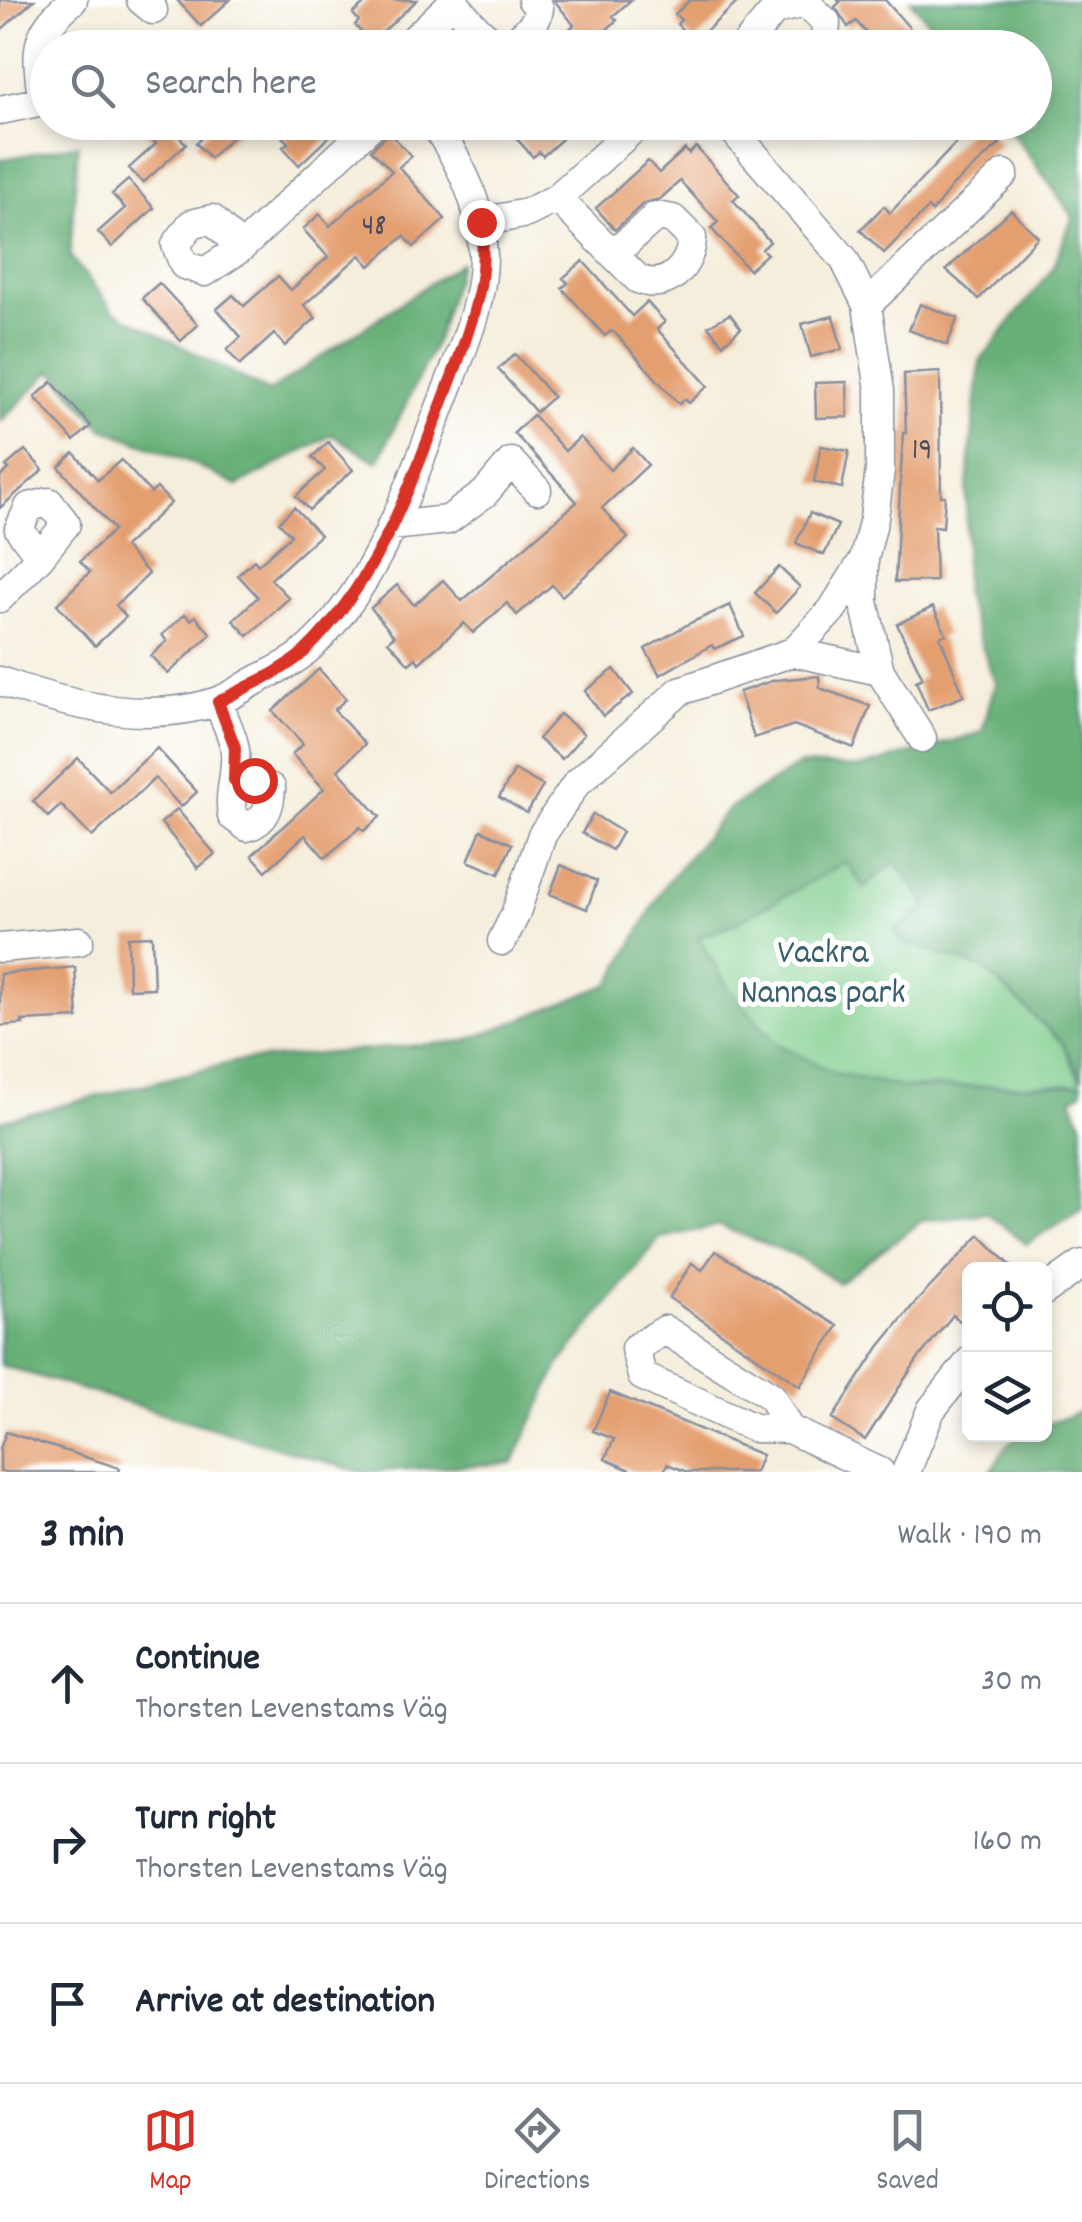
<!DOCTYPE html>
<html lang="en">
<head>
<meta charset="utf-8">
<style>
	body { margin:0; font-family:Dekko,sans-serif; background:#f6f6f7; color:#1f2937 }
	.controls { position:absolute; right:30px; bottom:30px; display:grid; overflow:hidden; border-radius:15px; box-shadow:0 5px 15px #0003 }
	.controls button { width:90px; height:90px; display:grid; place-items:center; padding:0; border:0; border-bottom:2px solid #e0e1e3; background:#fff; color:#1f2937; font:50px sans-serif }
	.stop { position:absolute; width:30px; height:30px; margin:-22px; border:8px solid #d93025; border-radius:50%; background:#fff }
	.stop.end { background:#d93025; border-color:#fff; box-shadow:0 2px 10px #0008 }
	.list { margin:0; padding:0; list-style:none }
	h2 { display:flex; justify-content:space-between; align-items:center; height:130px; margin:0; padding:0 40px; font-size:42px }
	h2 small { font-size:32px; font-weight:400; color:#747a83 }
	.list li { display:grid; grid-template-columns:65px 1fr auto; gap:30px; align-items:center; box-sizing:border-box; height:160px; padding:0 40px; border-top:2px solid #e0e1e3 }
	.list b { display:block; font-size:38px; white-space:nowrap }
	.list p { margin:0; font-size:32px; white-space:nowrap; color:#747a83 }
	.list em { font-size:32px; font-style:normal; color:#747a83 }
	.icon { flex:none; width:55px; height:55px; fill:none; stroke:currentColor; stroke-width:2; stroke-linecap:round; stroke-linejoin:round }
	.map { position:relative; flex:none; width:1082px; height:1472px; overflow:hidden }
	.search { position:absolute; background:#fff; box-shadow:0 5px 15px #0003; left:30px; right:30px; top:30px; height:110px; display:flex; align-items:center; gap:25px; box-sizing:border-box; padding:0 35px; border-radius:55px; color:#747a83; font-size:38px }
	.sheet { height:610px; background:#fff }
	nav { display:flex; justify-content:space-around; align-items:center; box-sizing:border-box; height:140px; border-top:2px solid #e0e1e3; background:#fff; font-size:28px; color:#747a83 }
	nav a { display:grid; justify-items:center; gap:5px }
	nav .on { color:#d93025 }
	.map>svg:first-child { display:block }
	.green { fill:#7fcd8c; stroke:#4d7e75; stroke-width:2.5 }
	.forest { fill:#67b078; stroke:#41706b; stroke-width:2.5 }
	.building { fill:#e49f6f }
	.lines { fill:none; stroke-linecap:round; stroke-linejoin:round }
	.minor-casing { stroke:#888e9d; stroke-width:31 }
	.minor { stroke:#fff; stroke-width:28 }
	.route { stroke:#d93025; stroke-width:12 }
	.labels { text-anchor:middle; stroke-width:10; stroke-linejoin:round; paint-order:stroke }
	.number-label { font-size:30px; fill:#4d4b62 }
	.park-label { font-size:35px; fill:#395e6c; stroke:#fff }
</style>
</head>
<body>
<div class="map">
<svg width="1082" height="1472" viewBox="0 0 1082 1472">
	<rect width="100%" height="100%" fill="#fff"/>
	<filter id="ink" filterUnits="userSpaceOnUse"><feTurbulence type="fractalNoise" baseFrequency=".01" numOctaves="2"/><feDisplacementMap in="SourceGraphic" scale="20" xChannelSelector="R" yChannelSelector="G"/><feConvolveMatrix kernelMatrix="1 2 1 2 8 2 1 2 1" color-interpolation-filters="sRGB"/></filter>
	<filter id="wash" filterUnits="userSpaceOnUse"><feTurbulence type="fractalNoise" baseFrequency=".0048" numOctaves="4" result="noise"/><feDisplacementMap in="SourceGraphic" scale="40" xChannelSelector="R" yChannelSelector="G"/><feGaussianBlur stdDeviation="2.25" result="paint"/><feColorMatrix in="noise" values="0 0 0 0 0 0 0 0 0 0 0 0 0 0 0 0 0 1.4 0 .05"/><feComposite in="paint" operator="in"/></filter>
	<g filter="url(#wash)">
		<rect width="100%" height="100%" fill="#f5eedc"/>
		<path class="green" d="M 896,861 L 927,906 L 896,931 L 903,942 L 983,968 L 1062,1042 L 1082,1084 L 905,1088 L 834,1073 L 777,1044 L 728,988 L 698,937 L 722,929 L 846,862 Z"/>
		<path class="forest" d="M 910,0 L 1082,0 L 1082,1079 L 1062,1042 L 983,968 L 903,942 L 895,931 L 927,905 L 896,861 L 864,887 L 846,862 L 737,922 L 698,937 L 728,988 L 777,1044 L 834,1073 L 905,1088 L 1082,1084 L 1082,1092 L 1072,1098 L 1082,1123 L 1082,1209 L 1026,1244 L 986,1213 L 923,1220 L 838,1283 L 795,1255 L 719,1226 L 660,1238 L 559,1365 L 513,1463 L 360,1472 L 0,1365 L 0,1121 L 238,1061 L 466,1041 L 610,984 L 665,885 L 728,809 L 799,765 L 860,768 L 982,732 L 995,683 L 964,595 L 967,488 L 980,361 L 1053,268 L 1073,216 L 1005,123 L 1034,122 L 1034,48 L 949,47 Z
			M 78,144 L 70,256 L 113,310 L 269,392 L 460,263 L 436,341 L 378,462 L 332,435 L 237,486 L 190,462 L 102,428 L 52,370 L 0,422 L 0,160 Z
			M 1082,1411 L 1082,1472 L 990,1472 C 1009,1443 1008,1434 1044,1434 L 1045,1425 Z"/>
		<g id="blocks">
			<path class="building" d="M 0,0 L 34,0 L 0,31 Z
				M 177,0 L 230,0 L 201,26 Z
				M 368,0 L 417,0 L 371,43 L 355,25 L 359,21 L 353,14 Z
				M 554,0 L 631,0 L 613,16 L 617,20 L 587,48 L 549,48 L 574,25 Z
				M 690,0 L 740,0 L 694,42 L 677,24 L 681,20 L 675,14 Z
				M 838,0 L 885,0 L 927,48 L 879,48 L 856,21 L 848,27 L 835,7 L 840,2 Z
				M 137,122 L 166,122 L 186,144 L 143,183 L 129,168 L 156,144 Z
				M 218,122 L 248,122 L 210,158 L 196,143 Z
				M 268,122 L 345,122 L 299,165 L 283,147 L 288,143 Z
				M 502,122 L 547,122 L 562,139 L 543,156 L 539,152 L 533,157 Z
				M 976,122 L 981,122 L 1000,144 L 952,186 L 932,212 L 928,208 L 884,253 L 860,230 L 884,206 L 890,213 Z
				M 389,132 L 411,156 L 399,167 L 445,219 L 414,247 L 404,236 L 370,266 L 360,255 L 304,305 L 316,318 L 285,346 L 274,334 L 240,365 L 227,350 L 241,337 L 217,309 L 233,295 L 244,306 L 278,276 L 291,290 L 328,257 L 303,229 L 320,214 L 330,226 L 392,171 L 371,150 Z
				M 696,147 L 739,195 L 733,200 L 770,242 L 762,249 L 767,254 L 749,270 L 711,228 L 718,222 L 680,181 L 660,199 L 644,203 L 615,230 L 596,208 L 648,161 L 659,173 L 685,149 L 689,154 Z
				M 128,180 L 154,208 L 112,247 L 98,232 L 125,208 L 112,194 Z
				M 1011,210 L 1038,237 L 979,299 L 946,270 Z
				M 583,261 L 632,316 L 647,302 L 665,322 L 657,329 L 708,386 L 689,403 L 685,399 L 679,404 L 616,334 L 611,331 L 605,336 L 562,288 L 568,283 L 563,278 Z
				M 159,283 L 198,325 L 181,341 L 142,298 Z
				M 920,304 L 958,318 L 947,345 L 909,330 Z
				M 730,314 L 741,328 L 723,344 L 708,326 Z
				M 833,316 L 842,349 L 811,357 L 802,324 Z
				M 515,354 L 553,397 L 536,412 L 498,369 Z
				M 940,372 L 941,496 L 945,496 L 943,527 L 934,526 L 936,581 L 895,582 L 903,433 L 906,433 L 904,374 Z
				M 52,382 L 91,426 L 74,441 L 35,397 Z
				M 847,382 L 848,417 L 816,418 L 815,383 Z
				M 533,415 L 565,451 L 580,437 L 610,470 L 633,448 L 648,465 L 602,508 L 628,538 L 562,596 L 552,585 L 517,615 L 507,603 L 473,633 L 464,623 L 419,663 L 416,658 L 409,664 L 388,641 L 394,636 L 371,608 L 397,585 L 414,605 L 443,580 L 462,601 L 577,502 L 514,433 Z
				M 328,442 L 353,470 L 309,510 L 296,496 L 325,470 L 312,457 Z
				M 821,446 L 849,451 L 842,488 L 814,482 Z
				M 25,450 L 43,470 L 0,508 L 0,477 L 9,469 L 6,466 Z
				M 74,453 L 98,480 L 121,460 L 151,493 L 157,488 L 171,503 L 124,547 L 149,574 L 116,605 L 126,617 L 95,646 L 57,604 L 90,572 L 80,561 L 114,530 L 59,467 Z
				M 294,507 L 320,535 L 271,579 L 289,598 L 248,636 L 233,620 L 258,597 L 238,575 L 254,560 L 258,565 L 291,535 L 279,522 Z
				M 810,513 L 838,525 L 824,555 L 796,543 Z
				M 779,567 L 800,587 L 776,613 L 755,593 Z
				M 730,605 L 744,636 L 714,649 L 712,645 L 660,675 L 645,649 L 690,623 Z
				M 933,607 L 946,634 L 940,637 L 964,696 L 928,710 L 916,681 L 923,678 L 897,624 Z
				M 185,614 L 191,620 L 195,616 L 211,634 L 168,674 L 151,656 L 167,641 L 162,635 Z
				M 319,669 L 346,699 L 334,710 L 365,744 L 338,770 L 380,817 L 364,831 L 360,827 L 325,858 L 305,835 L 266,871 L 252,855 L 324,789 L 292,754 L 303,744 L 273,711 Z
				M 614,669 L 633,694 L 603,716 L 585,691 Z
				M 819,676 L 820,688 L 870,706 L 854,748 L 794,725 L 754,738 L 739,692 L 775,680 Z
				M 560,714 L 584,734 L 562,759 L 538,739 Z
				M 157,748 L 197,792 L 181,807 L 155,778 L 92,837 L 61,805 L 48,817 L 33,801 L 78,758 L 110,792 Z
				M 515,770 L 543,786 L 527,813 L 499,797 Z
				M 177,809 L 215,854 L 198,868 L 161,823 Z
				M 593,814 L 622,832 L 612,850 L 582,833 Z
				M 481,830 L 512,844 L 499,874 L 468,861 Z
				M 561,865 L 597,881 L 587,909 L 550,894 Z
				M 152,936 L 154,988 L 129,989 L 128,937 Z
				M 75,967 L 78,1018 L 22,1021 L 23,1024 L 0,1026 L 0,974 Z
				M 980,1235 L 1015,1270 L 970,1270 L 970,1311 L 960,1321 L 953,1315 L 917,1360 L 865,1440 L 832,1419 L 879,1347 L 913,1305 Z
				M 715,1251 L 838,1326 L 800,1386 L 669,1298 L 692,1263 L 702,1270 Z
				M 610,1392 L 762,1455 L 755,1472 L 687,1472 L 667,1464 L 664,1472 L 634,1472 L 605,1459 L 614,1439 L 593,1431 Z
				M 6,1432 L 120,1468 L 119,1472 L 0,1472 L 0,1449 Z"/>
		</g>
	</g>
	<g filter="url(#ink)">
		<use href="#blocks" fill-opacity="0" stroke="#888e9d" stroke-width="2.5"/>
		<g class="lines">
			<g class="minor-casing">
				<path id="minor" d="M 141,0 L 153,10
					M 453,1 C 471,21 495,61 522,35 C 531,26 538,21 539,8 L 532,0
					M 405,48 L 455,0
					M 743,48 L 775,10 L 806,3 L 826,22 L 825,41 L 819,48
					M 42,101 C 37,49 31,36 73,0
					M 0,110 L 48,100
					M 557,198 L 638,279 C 667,292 691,266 692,238 L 673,219 L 656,216 L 615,253
					M 481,222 L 527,213 L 557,198 L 641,122
					M 241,248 L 212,219 L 191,224 L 176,245 L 184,265 L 205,272 L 241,248 L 375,122
					M 867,305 L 1004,174
					M 391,526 L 448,520 L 485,493 L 511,462 L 537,490
					M 864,559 L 864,602 L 880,671 L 922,738
					M 0,598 L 40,557 L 66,524 L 49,502 L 29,507 L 19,529 L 40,557
					M 793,652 L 880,671
					M 0,681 C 65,705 146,725 215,702 C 229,698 242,688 255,681 C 270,673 288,665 301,655 C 374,595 410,485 443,400 C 460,355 484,303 483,255 C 482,205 461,163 433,122
					M 218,702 C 223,717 233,734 235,750 C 237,773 228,793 232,816 L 247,827 C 266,821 270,807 271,788 L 254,780 L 234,780
					M 502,941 L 515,915 L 542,835 L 576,784 L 680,691 L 793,652 L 832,610 L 864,559 L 874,518 L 880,470 L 880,391 L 867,305 L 844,259 L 726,122
					M 0,948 L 79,941
					M 1044,1291 L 1082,1264
					M 789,1429 L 771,1396 L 665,1330 L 635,1348 L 642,1376 L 754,1428 L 789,1429 L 880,1472
					M 906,1472 L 931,1410 L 970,1361"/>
			</g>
			<use href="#minor" class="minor"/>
		</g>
	</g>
	<g class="lines" filter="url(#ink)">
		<path class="route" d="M 254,780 L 234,780 L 235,747 L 218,702 C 245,687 281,673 304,652 C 372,587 405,500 438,414 C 453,374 470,333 479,291 C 484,268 483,246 481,222"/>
	</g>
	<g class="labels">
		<g class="number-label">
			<text x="374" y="234">48</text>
			<text x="922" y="458">19</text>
		</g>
		<g class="park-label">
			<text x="823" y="962">Vackra<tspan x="823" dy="40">Nannas park</tspan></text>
		</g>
	</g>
</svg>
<div class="controls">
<button><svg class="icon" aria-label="locate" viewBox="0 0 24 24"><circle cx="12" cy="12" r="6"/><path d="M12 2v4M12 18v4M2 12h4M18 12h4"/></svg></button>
<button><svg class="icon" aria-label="layers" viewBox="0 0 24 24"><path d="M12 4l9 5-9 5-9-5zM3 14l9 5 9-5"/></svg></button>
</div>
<div class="stop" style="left:254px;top:780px"></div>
<div class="stop end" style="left:481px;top:222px"></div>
<div class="search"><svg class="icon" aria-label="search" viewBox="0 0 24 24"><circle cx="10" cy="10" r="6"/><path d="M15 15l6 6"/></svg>Search here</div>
</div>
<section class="sheet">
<h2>3 min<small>Walk · 190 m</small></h2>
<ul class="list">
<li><svg class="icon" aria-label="ahead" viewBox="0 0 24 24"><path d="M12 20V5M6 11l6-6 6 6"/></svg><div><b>Continue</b><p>Thorsten Levenstams Väg</p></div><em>30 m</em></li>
<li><svg class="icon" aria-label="right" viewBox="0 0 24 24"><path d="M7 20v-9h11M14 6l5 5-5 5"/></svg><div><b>Turn right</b><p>Thorsten Levenstams Väg</p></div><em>160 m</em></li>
<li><svg class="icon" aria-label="arrive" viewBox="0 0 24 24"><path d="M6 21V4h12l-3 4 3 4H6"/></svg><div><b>Arrive at destination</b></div></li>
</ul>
</section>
<nav>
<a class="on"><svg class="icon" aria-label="map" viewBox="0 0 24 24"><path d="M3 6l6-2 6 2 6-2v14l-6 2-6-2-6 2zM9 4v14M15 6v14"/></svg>Map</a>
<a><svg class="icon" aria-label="directions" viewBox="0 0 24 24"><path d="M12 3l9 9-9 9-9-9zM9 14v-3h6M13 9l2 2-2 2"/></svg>Directions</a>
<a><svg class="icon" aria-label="saved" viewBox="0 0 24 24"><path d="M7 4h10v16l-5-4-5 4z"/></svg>Saved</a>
</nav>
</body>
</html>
